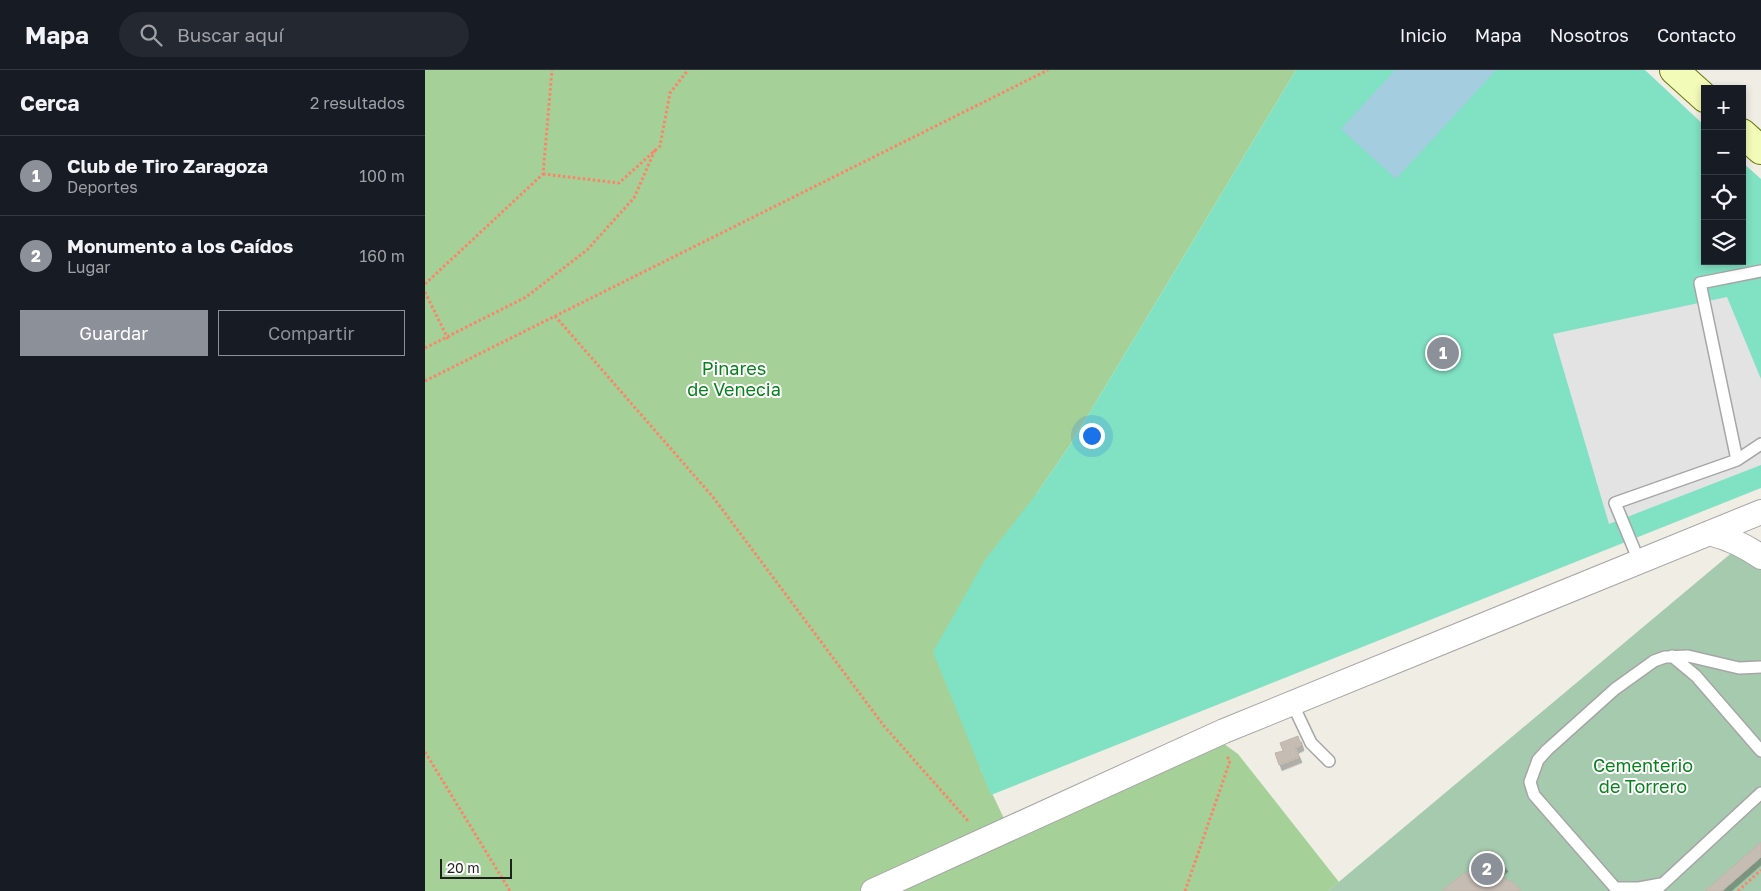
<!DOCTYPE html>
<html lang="es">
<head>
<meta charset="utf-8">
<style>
	body { margin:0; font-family:"Golos Text",sans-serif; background:#242831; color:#f1f3f6 }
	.controls { position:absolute; right:15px; top:15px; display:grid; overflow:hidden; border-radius:0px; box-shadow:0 2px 8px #0003 }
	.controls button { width:45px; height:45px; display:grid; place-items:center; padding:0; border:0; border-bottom:1px solid #363941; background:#171b24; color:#f1f3f6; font:25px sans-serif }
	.scale { position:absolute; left:15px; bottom:12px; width:72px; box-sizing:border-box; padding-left:5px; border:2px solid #1f1f1f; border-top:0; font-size:14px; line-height:18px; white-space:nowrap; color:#1f1f1f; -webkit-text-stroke:4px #fff; paint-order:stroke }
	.you { position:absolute; left:666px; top:365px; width:18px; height:18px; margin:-12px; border:4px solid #fff; border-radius:50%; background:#1a73e8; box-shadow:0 0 0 8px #1a73e833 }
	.badge { display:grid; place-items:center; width:32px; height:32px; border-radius:50%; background:#8c9099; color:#fff; font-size:16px; font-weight:700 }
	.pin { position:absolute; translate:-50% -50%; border:2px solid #fff; box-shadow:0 1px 5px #0006 }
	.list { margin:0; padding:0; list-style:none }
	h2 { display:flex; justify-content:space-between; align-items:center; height:65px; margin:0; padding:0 20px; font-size:21px }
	h2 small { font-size:16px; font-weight:400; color:#9ea1a6 }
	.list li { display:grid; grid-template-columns:32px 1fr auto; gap:15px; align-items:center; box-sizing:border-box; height:80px; padding:0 20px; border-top:1px solid #363941 }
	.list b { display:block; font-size:19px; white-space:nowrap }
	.list p { margin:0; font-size:16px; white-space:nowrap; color:#9ea1a6 }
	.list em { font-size:16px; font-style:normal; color:#9ea1a6 }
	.actions { display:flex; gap:10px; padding:15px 20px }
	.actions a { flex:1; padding:11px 0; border:1px solid #8c9099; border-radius:0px; text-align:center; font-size:18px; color:#8c9099 }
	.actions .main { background:#8c9099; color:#fff }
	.icon { flex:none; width:28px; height:28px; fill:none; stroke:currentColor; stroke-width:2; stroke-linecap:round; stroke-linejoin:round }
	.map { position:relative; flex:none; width:1336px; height:821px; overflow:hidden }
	header { display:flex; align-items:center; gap:30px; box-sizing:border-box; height:70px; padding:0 25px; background:#171b24; border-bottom:1px solid #363941 }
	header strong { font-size:24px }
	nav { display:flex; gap:28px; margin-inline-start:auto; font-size:18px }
	.search { width:350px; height:45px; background:#242831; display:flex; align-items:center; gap:12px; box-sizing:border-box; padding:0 18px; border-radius:28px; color:#9ea1a6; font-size:19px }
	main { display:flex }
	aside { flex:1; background:#171b24 }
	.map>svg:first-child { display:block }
	.forest { fill:#a5d199 }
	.cemetery { fill:#a6caae }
	.pitch { fill:#81e1c3 }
	.parking { fill:#e3e3e3 }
	.water { fill:#a4cddf }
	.building { fill:#c5bcb4; stroke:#c2b5a7; filter:url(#shadow) }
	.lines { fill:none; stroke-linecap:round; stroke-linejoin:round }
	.lane-casing { stroke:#a6a6a6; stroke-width:14 }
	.street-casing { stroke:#a6a6a6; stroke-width:26 }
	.secondary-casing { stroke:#657b02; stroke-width:30 }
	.path { stroke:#fe8369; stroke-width:3; stroke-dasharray:2.5 2.5; stroke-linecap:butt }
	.lane { stroke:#fff; stroke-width:11 }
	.street { stroke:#fff; stroke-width:24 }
	.secondary { stroke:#f3fbb8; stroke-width:28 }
	.labels { text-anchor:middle; stroke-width:4; stroke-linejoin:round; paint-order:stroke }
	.park-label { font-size:18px; fill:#08821c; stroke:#fff }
</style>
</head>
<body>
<header>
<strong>Mapa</strong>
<div class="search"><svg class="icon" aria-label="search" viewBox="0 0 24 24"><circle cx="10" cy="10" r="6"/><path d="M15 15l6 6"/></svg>Buscar aquí</div>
<nav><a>Inicio</a><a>Mapa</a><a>Nosotros</a><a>Contacto</a></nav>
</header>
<main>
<aside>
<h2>Cerca<small>2 resultados</small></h2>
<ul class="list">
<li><span class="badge">1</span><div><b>Club de Tiro Zaragoza</b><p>Deportes</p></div><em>100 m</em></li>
<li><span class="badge">2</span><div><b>Monumento a los Caídos</b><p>Lugar</p></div><em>160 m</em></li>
</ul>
<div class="actions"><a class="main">Guardar</a><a>Compartir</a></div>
</aside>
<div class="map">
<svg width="1336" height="821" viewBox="0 0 1336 821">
	<defs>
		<filter id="shadow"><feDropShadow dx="3" dy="5.5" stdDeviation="0" flood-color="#0004"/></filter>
	</defs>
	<rect width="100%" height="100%" fill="#f0ede5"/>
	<path class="forest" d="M 0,0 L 871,0 L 645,375 L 612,423 L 555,698 L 584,759 L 788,666 L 813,684 L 914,812 L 903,821 L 0,821 Z"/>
	<path class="cemetery" d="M 1316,475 L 1336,497 L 1336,821 L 903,821 Z"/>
	<path class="pitch" d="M 871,0 L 1220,0 L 1280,56 L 1280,191 L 1317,191 L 1317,92 L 1336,109 L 1336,418 L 566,725 L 508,582 L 560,490 L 612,423 L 645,375 Z"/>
	<path class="parking" d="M 1302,227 L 1336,309 L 1336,395 L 1184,454 L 1128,264 Z"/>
	<path class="water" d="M 970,0 L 1071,0 L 971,109 L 916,59 Z"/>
	<path class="building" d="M 873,666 L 876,675 L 870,678 L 874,687 L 854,695 L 850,683 L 858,681 L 855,673 Z
		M 1336,772 L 1336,787 L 1297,821 L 1280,821 Z
		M 1067,780 L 1080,796 L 1072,802 L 1078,808 L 1079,807 L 1084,812 L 1086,810 L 1096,821 L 1017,821 L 1039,803 L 1041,804 Z"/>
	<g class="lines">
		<g class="lane-casing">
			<path id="lane" d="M 1312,390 L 1275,213 L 1336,201
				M 1214,491 L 1190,433 L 1312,390 L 1336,374
				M 1247,586 L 1271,606 L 1336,681
				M 867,633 L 886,673 L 904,691
				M 1191,818 L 1214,818 L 1236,814
				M 1193,821 L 1109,725 L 1105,712 L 1113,690 L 1122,680 L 1190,619 L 1229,591 L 1240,587 L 1263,586 L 1314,598 L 1336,597
				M 1230,821 L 1336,723"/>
		</g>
		<g class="street-casing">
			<path id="street" d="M 1284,463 C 1304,468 1319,475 1336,487
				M 448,821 L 799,661 L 1336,442"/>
		</g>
		<g class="secondary-casing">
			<path id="secondary" d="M 1249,0 L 1280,28
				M 1317,63 L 1336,80"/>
		</g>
		<path class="path" d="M 118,104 L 194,113 L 235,76 L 245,23 L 263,0
			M 0,214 L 118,104 L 127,0
			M 0,222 L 23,269
			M 130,246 L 288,427 L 459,656 L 544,752
			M 0,278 L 101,227 L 162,180 L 209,128 L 230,80
			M 0,311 L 623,0
			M 0,682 L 85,821
			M 760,821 L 805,691 L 801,685
			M 1313,821 L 1336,800"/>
		<use href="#lane" class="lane"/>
		<use href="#street" class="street"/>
		<use href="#secondary" class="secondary"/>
	</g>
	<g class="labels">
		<g class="park-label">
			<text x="309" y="305">Pinares<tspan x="309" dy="21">de Venecia</tspan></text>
			<text x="1218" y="702">Cementerio<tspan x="1218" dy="21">de Torrero</tspan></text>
		</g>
	</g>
</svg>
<div class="controls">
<button>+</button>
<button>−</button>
<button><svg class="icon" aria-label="locate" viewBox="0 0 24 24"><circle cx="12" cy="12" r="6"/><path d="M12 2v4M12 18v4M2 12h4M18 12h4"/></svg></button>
<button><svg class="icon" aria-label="layers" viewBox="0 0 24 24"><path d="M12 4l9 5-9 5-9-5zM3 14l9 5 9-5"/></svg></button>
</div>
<div class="scale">20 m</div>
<div class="you"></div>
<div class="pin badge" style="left:1018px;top:283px">1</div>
<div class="pin badge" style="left:1062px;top:799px">2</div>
</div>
</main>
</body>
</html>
